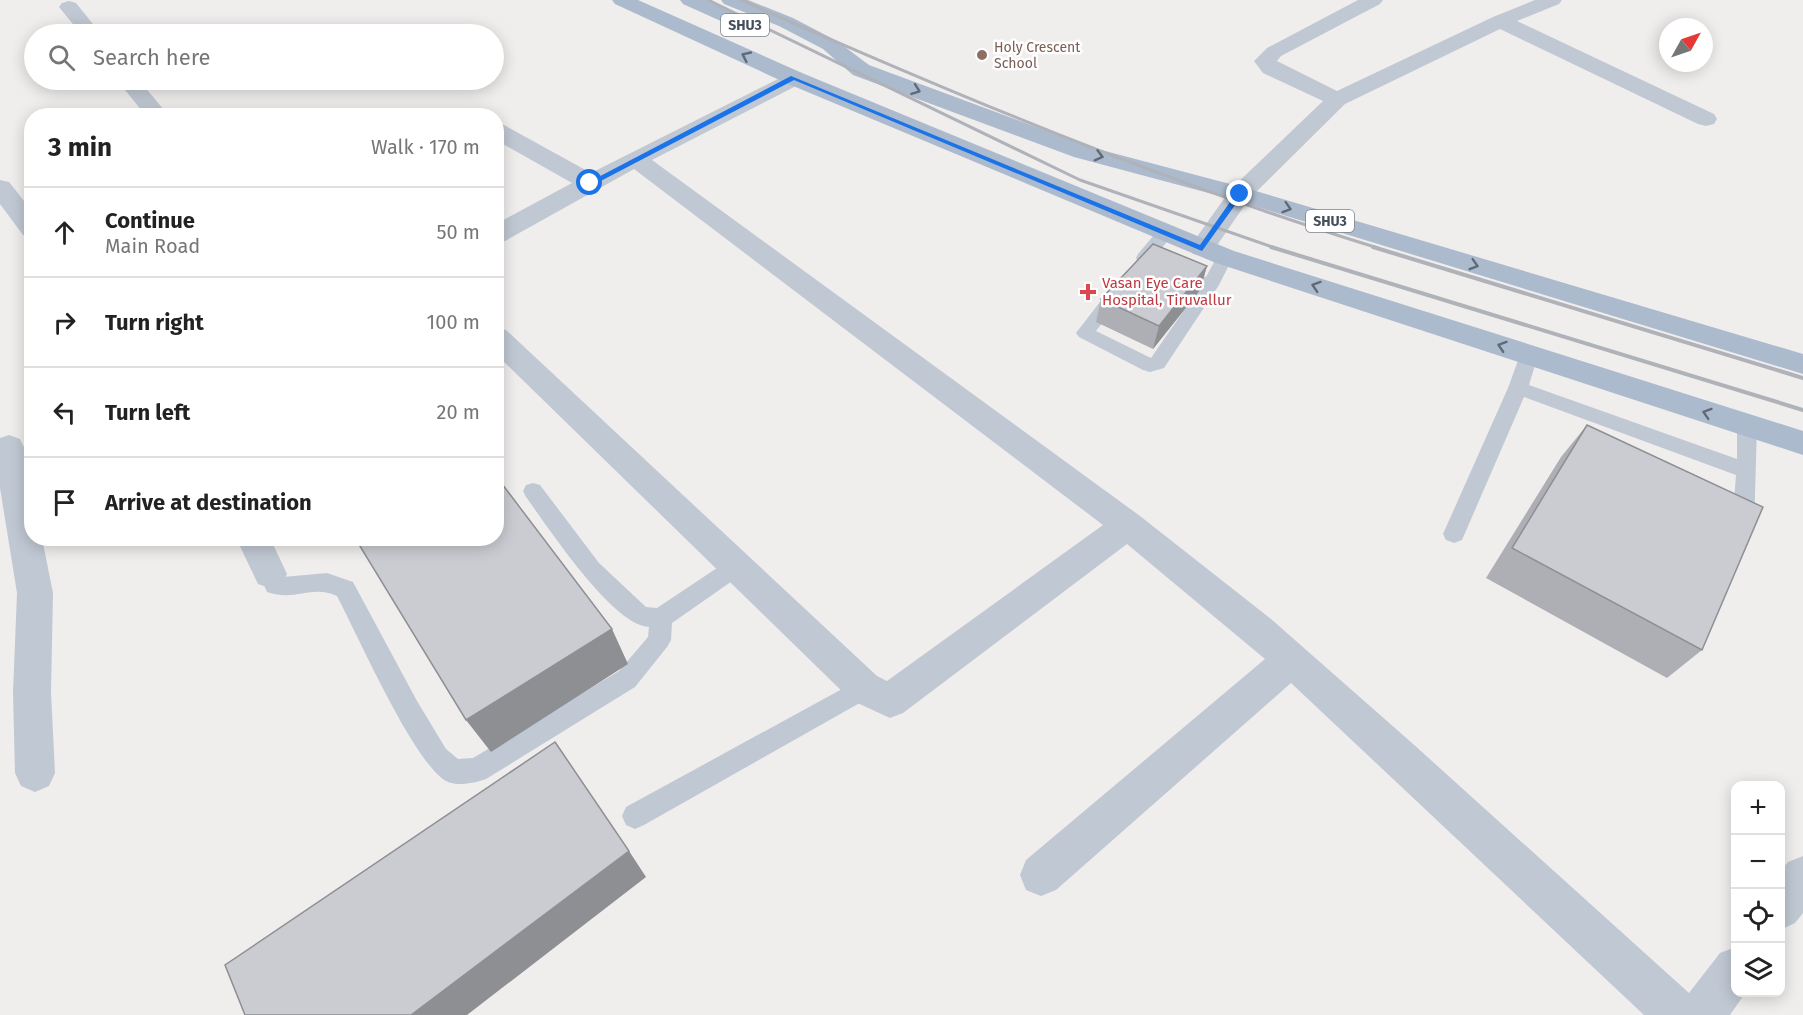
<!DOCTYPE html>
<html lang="en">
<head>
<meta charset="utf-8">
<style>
	body { margin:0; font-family:"Fira Sans",sans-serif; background:#f6f6f6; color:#222 }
	.controls { position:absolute; right:18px; bottom:18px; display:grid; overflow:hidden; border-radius:12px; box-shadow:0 3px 15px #0003 }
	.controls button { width:54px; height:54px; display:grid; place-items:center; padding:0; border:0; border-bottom:2px solid #e0e0e0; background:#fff; color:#222; font:30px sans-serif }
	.compass { position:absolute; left:1659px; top:18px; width:54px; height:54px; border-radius:50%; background:#fff; box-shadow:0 3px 15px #0003; rotate:50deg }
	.stop { position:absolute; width:18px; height:18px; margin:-14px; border:4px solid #1a73e8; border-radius:50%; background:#fff }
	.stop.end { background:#1a73e8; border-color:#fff; box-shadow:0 2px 6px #0008 }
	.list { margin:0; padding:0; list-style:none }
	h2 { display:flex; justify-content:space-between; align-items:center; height:78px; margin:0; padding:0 24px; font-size:26px }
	h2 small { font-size:20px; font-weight:400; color:#767676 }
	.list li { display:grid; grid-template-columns:39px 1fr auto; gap:18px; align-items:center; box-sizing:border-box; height:90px; padding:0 24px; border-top:2px solid #e0e0e0 }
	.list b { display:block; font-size:22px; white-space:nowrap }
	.list p { margin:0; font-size:20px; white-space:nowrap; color:#767676 }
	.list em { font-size:20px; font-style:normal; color:#767676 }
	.icon { flex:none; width:33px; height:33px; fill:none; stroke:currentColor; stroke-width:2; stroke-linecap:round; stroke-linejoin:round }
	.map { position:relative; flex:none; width:1803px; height:1015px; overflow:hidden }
	.search { position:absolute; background:#fff; box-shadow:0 3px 15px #0003; left:24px; top:24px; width:480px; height:66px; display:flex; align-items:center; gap:15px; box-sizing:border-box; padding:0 21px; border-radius:33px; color:#767676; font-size:22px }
	.panel { position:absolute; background:#fff; box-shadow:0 3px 15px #0003; left:24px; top:108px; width:480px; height:438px; border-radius:24px }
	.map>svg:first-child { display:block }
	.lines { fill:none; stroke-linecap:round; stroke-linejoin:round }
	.lane { fill:#c0c8d3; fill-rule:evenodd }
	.street { fill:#c0c8d3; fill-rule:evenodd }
	.primary { fill:#acbacd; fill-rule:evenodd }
	.rail-far1 { stroke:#afb2b8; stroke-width:3 }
	.rail { stroke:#afb2b8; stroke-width:4 }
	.wall { fill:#aeafb5 }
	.shaded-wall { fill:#8d8f93 }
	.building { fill:#caccd2; stroke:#8d8f93; stroke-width:1.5 }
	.oneway { stroke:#5f6a78 }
	.route { fill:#1a73e8 }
	.education-dot { fill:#8d6e63; stroke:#fff; stroke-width:2 }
	.health-dot { fill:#e0444e; stroke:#fff; stroke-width:2 }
	.labels { text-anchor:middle; stroke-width:5; stroke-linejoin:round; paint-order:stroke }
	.shield { fill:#fff; stroke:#7d848c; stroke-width:1.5 }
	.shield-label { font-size:14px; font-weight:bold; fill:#454f5b }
	.far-education-label { font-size:14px; fill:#785e54; stroke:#fff; text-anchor:start }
	.health-label { font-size:15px; fill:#be3a42; stroke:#fff; text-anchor:start }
</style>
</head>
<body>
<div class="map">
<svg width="1803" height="1015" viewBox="0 0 1803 1015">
	<rect width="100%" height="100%" fill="#f0eded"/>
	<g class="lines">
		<path class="lane" d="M 1165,228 L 1173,233 L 1171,237 L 1150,262 L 1138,262 L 1136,258 L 1138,254 L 1159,229 Z
			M 1225,252 L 1231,253 L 1233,257 L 1219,285 L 1164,368 L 1150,372 L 1143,370 L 1079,337 L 1076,333 L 1110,289 L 1122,289 L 1125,293 L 1096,331 L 1151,358 L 1200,287 L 1170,275 L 1167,271 L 1170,267 L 1182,267 L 1206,277 L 1219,253 Z
			M 1529,349 L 1536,350 L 1538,355 L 1529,385 L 1737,459 L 1737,426 L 1740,421 L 1747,419 L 1754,421 L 1757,426 L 1754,528 L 1751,534 L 1743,537 L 1735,534 L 1732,528 L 1736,475 L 1524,397 L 1462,540 L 1454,543 L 1446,540 L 1443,534 L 1508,388 L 1520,355 L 1522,350 Z
			M 533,483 L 540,485 L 599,563 L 646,607 L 657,608 L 729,560 L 737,557 L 745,560 L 748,566 L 745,572 L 672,623 L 671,640 L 667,647 L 635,687 L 486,779 C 475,783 457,787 446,781 C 414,763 357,634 337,596 C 312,584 296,602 267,592 L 259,574 L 262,568 L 270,565 L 278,568 L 283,577 L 327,573 L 353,582 L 417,701 L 446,749 L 458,759 L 473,758 L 619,671 L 648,637 L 649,627 C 612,625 548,527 526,497 L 523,491 L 526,485 Z
			M 864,677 L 872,680 L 876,688 L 872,696 L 644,825 L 635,829 L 626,825 L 622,816 L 626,807 Z"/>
		<path class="street" d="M 1358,0 L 1383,0 L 1380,4 L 1281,56 L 1277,61 L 1337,91 L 1493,17 L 1535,0 L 1562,0 L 1559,4 L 1517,21 L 1714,114 L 1717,119 L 1714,124 L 1706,126 L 1698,124 L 1500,29 L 1345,104 L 1249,199 L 1211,254 L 1202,256 L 1193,254 L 1189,248 L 1231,189 L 1323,101 L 1263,73 L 1254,61 L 1267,48 Z
			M 69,1 L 76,3 L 101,34 L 81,34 L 59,7 L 62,3 Z
			M 794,71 L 802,73 L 805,78 L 802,83 L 652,160 L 1140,516 L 1271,619 L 1412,743 L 1689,993 L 1720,953 L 1736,947 L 1736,992 L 1746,992 L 1730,1015 L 1644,1015 L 1291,683 L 1056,890 L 1041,896 L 1026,890 L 1020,875 L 1026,860 L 1265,659 L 1127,544 L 903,713 L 890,718 L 851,700 L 496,354 L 496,327 L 506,330 L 877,676 L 887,681 L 1103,525 L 634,169 L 505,241 L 496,243 L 496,224 L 572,183 L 496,140 L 496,123 L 504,125 L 591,173 Z
			M 117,80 L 139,80 L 169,116 L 146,116 Z
			M 0,180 L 9,182 L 32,211 L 32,237 L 23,235 L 0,204 Z
			M 9,435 L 20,439 C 36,468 32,506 32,538 L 42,538 L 53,593 L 51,692 L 55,773 L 49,786 L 35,792 L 21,786 L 15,773 L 13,692 L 17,593 L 0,488 L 0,438 Z
			M 236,538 L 270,538 L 287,574 L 282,584 L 270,588 L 258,584 Z
			M 1803,856 L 1803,913 L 1795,923 L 1780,930 L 1780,872 L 1788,862 Z"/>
		<path class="primary" d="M 612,0 L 638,0 L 802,73 L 1234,251 L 1803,431 L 1803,455 L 1216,263 L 786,83 L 615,4 Z
			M 680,0 L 706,0 L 757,23 L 760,27 L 757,31 L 743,31 L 683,4 Z
			M 721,0 L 748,0 L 793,18 L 837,41 L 869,65 L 1090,147 L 1249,189 L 1803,354 L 1803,374 L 1231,199 L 1074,157 L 853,75 L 823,49 L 779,26 L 724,4 Z"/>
		<path class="rail-far1" d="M 708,0 L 1080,180 L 1275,248
			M 741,0 C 949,92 1160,181 1378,248"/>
		<path class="rail" d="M 1271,247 L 1803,410
			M 1373,247 L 1803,378"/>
	</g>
	<path class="wall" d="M 1207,266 L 1200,290 L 1153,349 L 1096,322 L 1101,299 Z
		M 1587,425 L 1702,650 L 1667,678 L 1486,578 L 1561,457 Z"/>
	<path class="shaded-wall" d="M 1207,266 L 1200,290 L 1153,349 L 1159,326 Z
		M 612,629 L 628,664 L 491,752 L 466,720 Z
		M 629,851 L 646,877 L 467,1015 L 411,1015 Z"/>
	<path class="building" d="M 1153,244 L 1207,266 L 1159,326 L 1101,299 Z
		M 1587,425 L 1763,507 L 1702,650 L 1512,548 Z
		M 496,476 L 612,629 L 466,720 L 355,538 L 496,538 Z
		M 555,742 L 629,851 L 411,1015 L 245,1015 L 225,965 Z"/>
	<defs><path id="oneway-chevron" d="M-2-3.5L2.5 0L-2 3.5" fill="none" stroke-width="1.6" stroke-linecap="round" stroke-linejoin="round" transform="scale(1.5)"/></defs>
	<g class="oneway">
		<use href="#oneway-chevron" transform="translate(746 56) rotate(-155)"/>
		<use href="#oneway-chevron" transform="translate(916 90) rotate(20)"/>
		<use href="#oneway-chevron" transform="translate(1099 156) rotate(15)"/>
		<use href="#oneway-chevron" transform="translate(1287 208) rotate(17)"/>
		<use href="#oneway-chevron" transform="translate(1474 265) rotate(17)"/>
		<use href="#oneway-chevron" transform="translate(1316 286) rotate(-162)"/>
		<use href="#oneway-chevron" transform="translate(1502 346) rotate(-162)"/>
		<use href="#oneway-chevron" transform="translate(1707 413) rotate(-162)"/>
	</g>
	<path class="route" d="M 791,76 L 1200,245 L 1237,192 L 1243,194 L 1202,251 L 794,80 L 593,185 L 587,183 Z"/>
	<circle class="education-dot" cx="982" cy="55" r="6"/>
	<path class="health-dot" d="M1085 283h6v6h6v6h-6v6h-6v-6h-6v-6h6z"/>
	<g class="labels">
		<g class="shield">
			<rect x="721" y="14" width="48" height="22" rx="4.5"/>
			<rect x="1306" y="210" width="48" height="22" rx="4.5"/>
		</g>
		<g class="shield-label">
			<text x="745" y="30">SHU3</text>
			<text x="1330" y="226">SHU3</text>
		</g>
		<g class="far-education-label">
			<text x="994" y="52">Holy Crescent<tspan x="994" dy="16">School</tspan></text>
		</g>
		<g class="health-label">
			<text x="1102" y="288">Vasan Eye Care<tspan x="1102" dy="17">Hospital, Tiruvallur</tspan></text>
		</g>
	</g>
</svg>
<div class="controls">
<button>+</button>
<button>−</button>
<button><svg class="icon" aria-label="locate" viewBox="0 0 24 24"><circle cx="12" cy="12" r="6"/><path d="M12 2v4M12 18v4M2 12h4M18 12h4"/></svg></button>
<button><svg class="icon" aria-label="layers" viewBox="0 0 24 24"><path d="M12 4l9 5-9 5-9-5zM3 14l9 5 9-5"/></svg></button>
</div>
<svg class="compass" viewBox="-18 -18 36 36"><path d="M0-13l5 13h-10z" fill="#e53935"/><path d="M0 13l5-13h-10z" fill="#767676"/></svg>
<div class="stop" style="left:590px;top:183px"></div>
<div class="stop end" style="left:1240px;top:194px"></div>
<div class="search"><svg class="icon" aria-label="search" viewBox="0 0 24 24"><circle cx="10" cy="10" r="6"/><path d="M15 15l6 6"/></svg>Search here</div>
<section class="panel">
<h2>3 min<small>Walk · 170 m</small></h2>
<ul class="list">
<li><svg class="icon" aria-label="ahead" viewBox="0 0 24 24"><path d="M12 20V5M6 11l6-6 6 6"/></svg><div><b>Continue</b><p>Main Road</p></div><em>50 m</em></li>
<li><svg class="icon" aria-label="right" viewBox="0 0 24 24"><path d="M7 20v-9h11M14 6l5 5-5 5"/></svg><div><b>Turn right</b></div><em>100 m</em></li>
<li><svg class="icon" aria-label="left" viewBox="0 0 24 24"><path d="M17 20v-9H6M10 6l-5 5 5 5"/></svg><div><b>Turn left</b></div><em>20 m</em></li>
<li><svg class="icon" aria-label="arrive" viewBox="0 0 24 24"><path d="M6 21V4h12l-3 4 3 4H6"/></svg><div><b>Arrive at destination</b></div></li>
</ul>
</section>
</div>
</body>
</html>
